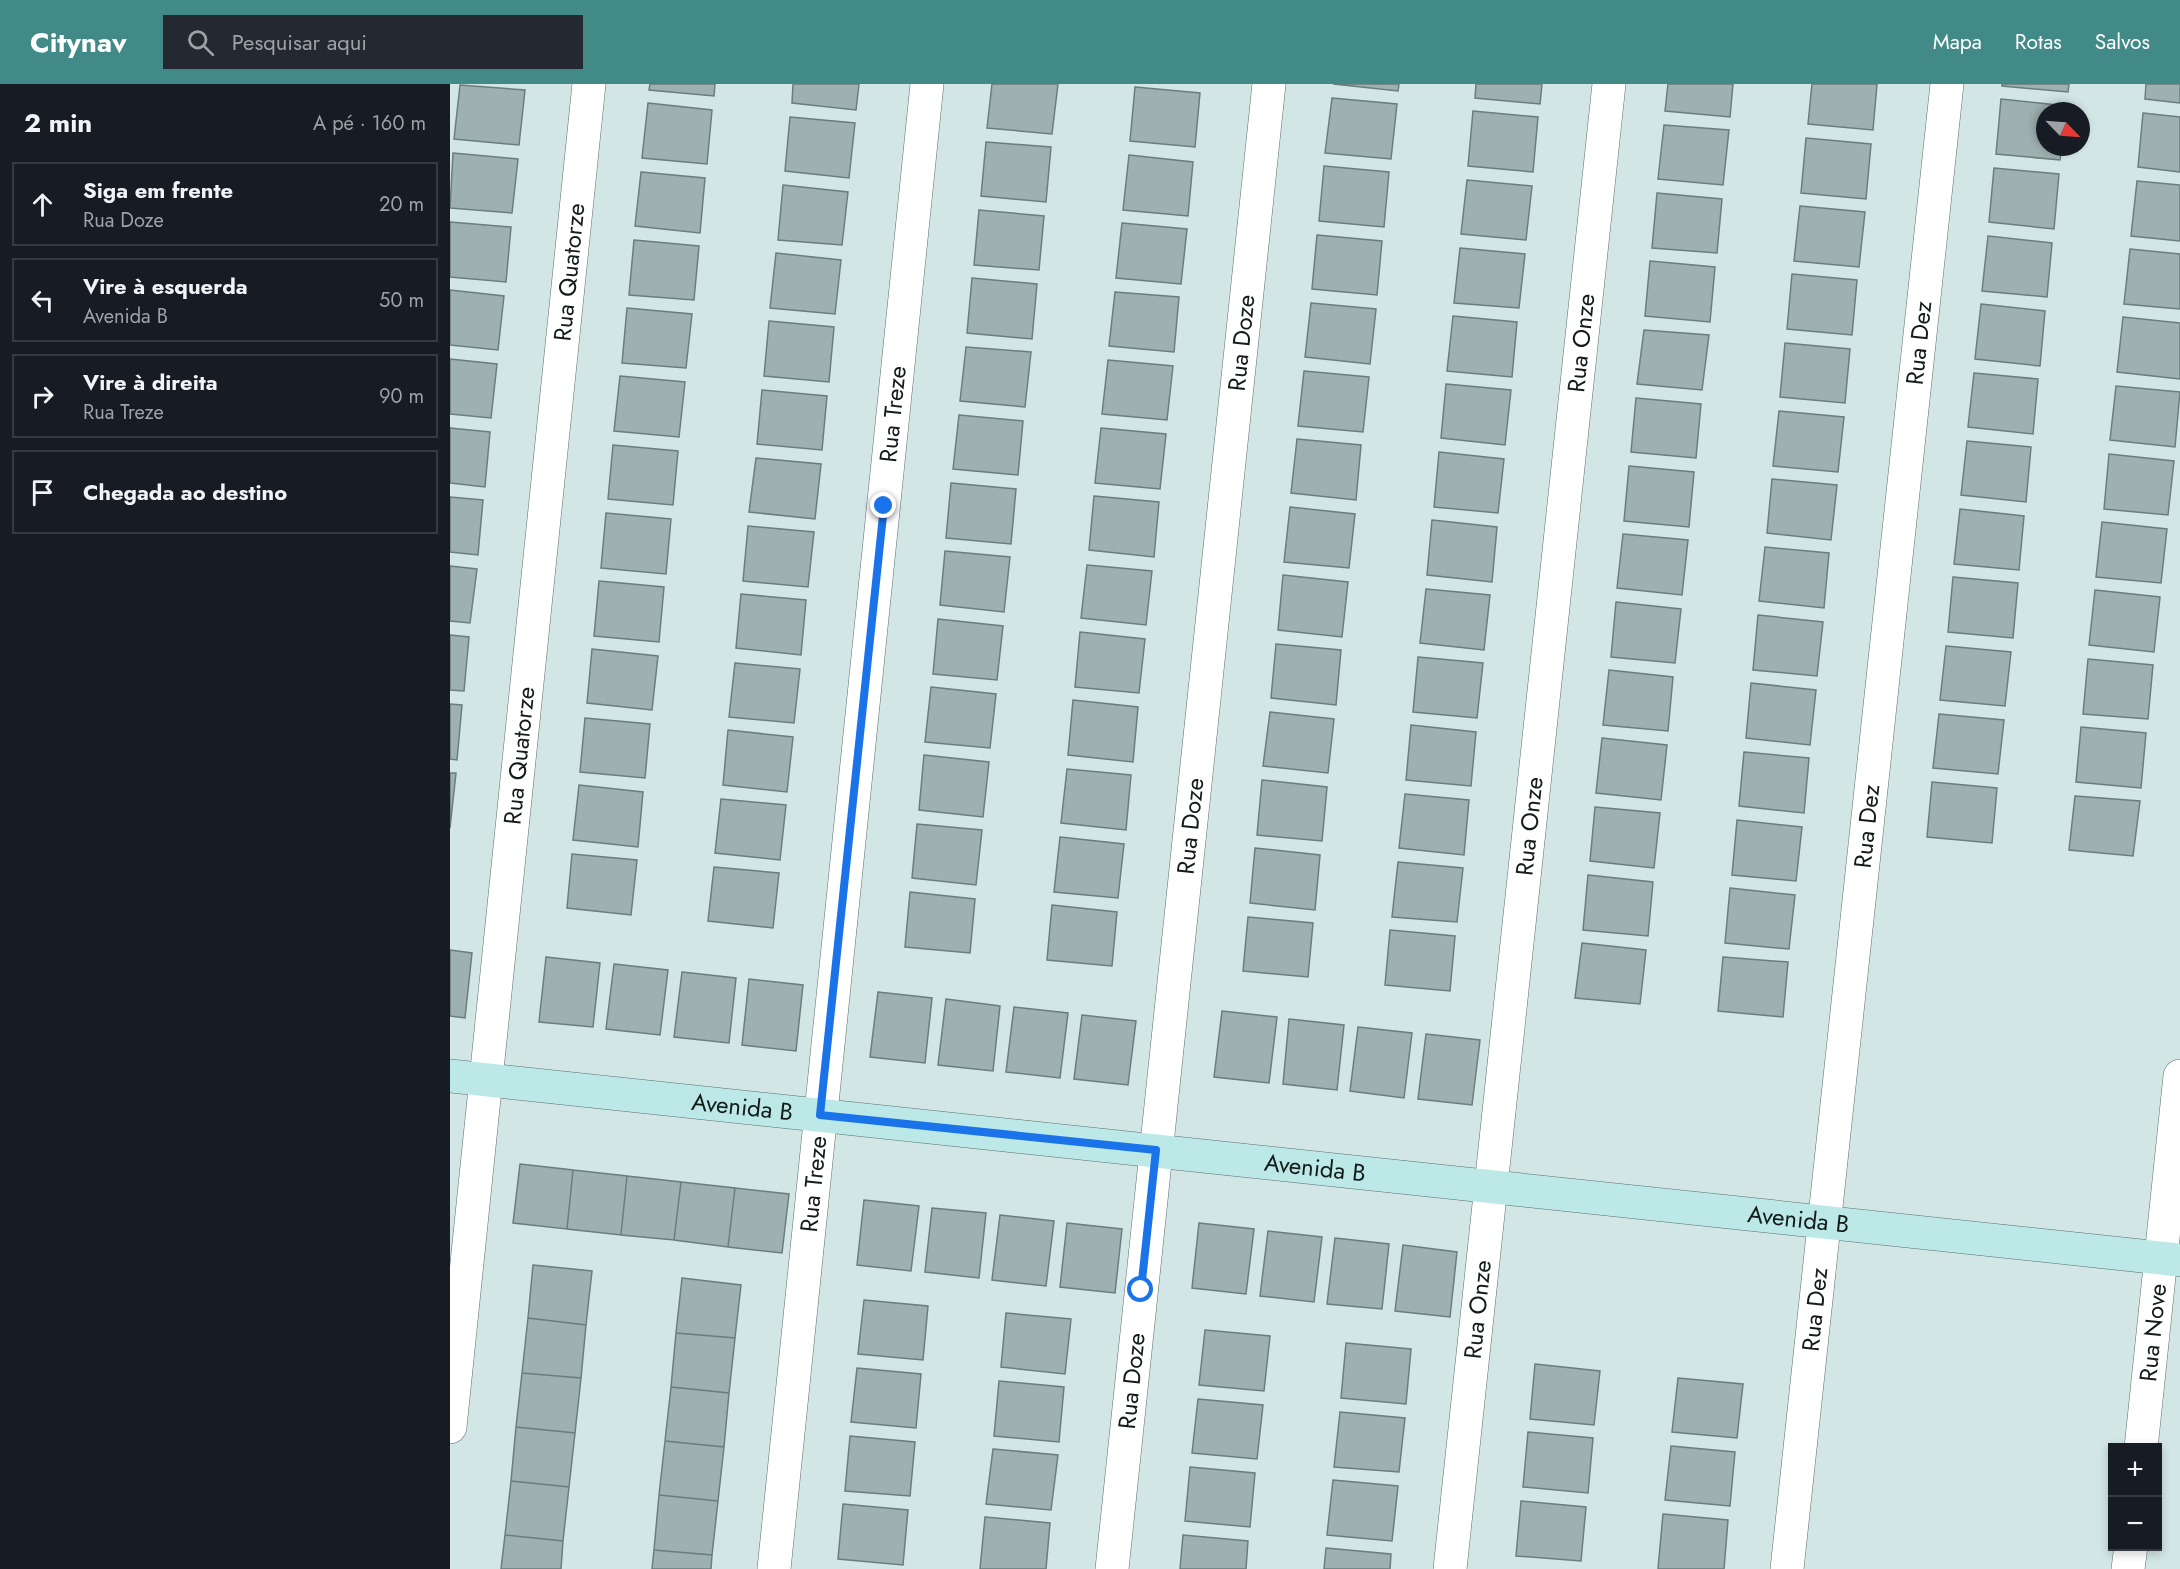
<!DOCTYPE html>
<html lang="pt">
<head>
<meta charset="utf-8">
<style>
	body { margin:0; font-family:Jost,sans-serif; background:#242831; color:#f1f3f6 }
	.controls { position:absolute; right:18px; bottom:18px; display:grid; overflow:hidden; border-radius:0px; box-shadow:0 3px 9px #0003 }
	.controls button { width:54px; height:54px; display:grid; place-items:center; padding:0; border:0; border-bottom:2px solid #363941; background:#171b24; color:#f1f3f6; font:30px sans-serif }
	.compass { position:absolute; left:1586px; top:18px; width:54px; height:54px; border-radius:50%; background:#171b24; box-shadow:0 3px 9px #0003; rotate:115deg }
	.stop { position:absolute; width:18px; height:18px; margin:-14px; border:4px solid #1a73e8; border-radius:50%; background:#fff }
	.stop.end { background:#1a73e8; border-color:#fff; box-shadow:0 2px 6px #0008 }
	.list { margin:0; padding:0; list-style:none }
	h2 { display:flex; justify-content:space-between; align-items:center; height:78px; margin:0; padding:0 24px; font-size:26px }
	h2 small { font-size:20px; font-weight:400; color:#9ea1a6 }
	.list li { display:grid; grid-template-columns:39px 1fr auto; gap:18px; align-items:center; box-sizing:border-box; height:84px; margin:0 12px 12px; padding:0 12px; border:2px solid #363941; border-radius:0px }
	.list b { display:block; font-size:22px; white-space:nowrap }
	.list p { margin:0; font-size:20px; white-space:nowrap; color:#9ea1a6 }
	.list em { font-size:20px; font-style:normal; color:#9ea1a6 }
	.icon { flex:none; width:33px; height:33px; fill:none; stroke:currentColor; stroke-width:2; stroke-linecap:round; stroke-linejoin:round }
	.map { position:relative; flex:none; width:1730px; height:1485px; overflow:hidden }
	header { display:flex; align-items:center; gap:36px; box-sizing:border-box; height:84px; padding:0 30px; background:#428a88; color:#fff }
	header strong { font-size:28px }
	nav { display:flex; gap:33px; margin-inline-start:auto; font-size:21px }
	.search { width:420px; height:54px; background:#242831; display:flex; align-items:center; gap:15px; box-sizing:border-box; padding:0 21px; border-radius:0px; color:#9ea1a6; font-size:22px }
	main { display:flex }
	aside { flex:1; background:#171b24 }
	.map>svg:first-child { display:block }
	.building { fill:#9eb1b0; stroke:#6b7e7d; stroke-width:1.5 }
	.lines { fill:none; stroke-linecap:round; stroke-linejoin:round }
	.street-casing { stroke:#5c6e6d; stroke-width:34 }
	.secondary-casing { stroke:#5c6e6d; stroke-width:34 }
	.street { stroke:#fff; stroke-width:33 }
	.secondary { stroke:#bce9e8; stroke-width:33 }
	.route { stroke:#1a73e8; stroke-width:8 }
	.labels { text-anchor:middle; stroke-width:4.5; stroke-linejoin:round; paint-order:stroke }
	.street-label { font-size:24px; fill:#141b1b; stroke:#d1e6e5 }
</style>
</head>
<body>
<header>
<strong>Citynav</strong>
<div class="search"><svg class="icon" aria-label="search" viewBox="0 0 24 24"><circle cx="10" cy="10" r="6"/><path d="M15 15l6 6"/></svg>Pesquisar aqui</div>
<nav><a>Mapa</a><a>Rotas</a><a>Salvos</a></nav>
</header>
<main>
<aside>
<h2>2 min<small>A pé · 160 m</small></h2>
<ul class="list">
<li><svg class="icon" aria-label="ahead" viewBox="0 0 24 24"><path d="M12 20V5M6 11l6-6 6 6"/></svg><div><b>Siga em frente</b><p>Rua Doze</p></div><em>20 m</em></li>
<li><svg class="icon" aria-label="left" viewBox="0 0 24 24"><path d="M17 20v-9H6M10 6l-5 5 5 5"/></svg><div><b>Vire à esquerda</b><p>Avenida B</p></div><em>50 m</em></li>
<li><svg class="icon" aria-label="right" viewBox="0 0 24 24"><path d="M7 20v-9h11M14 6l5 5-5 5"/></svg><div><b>Vire à direita</b><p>Rua Treze</p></div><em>90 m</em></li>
<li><svg class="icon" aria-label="arrive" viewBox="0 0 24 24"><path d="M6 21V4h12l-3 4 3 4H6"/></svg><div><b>Chegada ao destino</b></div></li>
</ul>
</aside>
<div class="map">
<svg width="1730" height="1485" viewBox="0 0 1730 1485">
	<rect width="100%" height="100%" fill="#d1e6e5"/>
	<path class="building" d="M 200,0 L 265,0 L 264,12 L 199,6 Z
		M 343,0 L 409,0 L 406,26 L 342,19 Z
		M 542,0 L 608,0 L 602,50 L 537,44 Z
		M 883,0 L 949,0 L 948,7 Z
		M 1026,0 L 1092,0 L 1090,20 L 1025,14 Z
		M 1218,0 L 1283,0 L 1280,33 L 1215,27 Z
		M 1362,0 L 1427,0 L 1423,46 L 1358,40 Z
		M 1552,0 L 1619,0 L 1618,8 L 1552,2 Z
		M 1696,0 L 1730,0 L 1730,19 L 1695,15 Z
		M 10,1 L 75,6 L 69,61 L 4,55 Z
		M 685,3 L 750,9 L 745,63 L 680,57 Z
		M 882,14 L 947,20 L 941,75 L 875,69 Z
		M 1551,15 L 1616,22 L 1615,27 L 1595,27 L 1595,63 L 1612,63 L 1610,76 L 1546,70 Z
		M 198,19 L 262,26 L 257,80 L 192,74 Z
		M 1023,27 L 1088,33 L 1083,88 L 1018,82 Z
		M 1693,29 L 1730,33 L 1730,88 L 1688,83 Z
		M 340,33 L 405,39 L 399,94 L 335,87 Z
		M 1214,41 L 1279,46 L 1273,101 L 1208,95 Z
		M 1356,54 L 1421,60 L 1416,115 L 1351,109 Z
		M 536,58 L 601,63 L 596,118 L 531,112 Z
		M 3,69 L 68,75 L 62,129 L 0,124 Z
		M 679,71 L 743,78 L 738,132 L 673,126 Z
		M 874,82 L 939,88 L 934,143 L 869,137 Z
		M 1544,84 L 1609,90 L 1604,145 L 1539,138 Z
		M 191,88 L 255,94 L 250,149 L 185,142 Z
		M 1017,96 L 1082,102 L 1076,156 L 1011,150 Z
		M 1687,97 L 1730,101 L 1730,157 L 1681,152 Z
		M 333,101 L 398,108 L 392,161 L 328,156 Z
		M 1207,109 L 1272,115 L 1267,169 L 1202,164 Z
		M 1350,122 L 1415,128 L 1409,183 L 1344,177 Z
		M 529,126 L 594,132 L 589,186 L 524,181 Z
		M 0,138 L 61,143 L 56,198 L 0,193 Z
		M 672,139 L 737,145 L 731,200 L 666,194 Z
		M 867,151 L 932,157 L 927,211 L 862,205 Z
		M 1538,152 L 1602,159 L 1597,213 L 1532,207 Z
		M 184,156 L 249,162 L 244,216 L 179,211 Z
		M 1010,164 L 1075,170 L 1069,224 L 1004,219 Z
		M 1680,165 L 1730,170 L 1730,225 L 1674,220 Z
		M 326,169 L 391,176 L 385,230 L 320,224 Z
		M 1200,177 L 1265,183 L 1260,238 L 1195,232 Z
		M 1342,190 L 1407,196 L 1402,251 L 1337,245 Z
		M 522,194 L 587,200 L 582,255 L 517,249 Z
		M 0,206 L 54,212 L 48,266 L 0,261 Z
		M 665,208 L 729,213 L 724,268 L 659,262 Z
		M 861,219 L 926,225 L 920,280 L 855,273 Z
		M 1531,220 L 1595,227 L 1590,282 L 1525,275 Z
		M 177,224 L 242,230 L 236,284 L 172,279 Z
		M 1003,232 L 1067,238 L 1062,293 L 997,287 Z
		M 1673,233 L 1730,239 L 1730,295 L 1667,288 Z
		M 319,237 L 384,243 L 379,298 L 314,292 Z
		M 1194,246 L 1259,251 L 1252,306 L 1187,300 Z
		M 1335,259 L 1400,265 L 1395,319 L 1330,313 Z
		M 516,263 L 581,268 L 575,323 L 510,317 Z
		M 0,275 L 47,280 L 41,334 L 0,330 Z
		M 658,276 L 723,282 L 717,336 L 652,330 Z
		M 854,287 L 919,293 L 913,348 L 848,342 Z
		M 1524,289 L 1588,295 L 1583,350 L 1518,343 Z
		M 170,292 L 235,298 L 229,353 L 164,347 Z
		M 996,300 L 1061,306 L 1055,361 L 991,354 Z
		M 1666,302 L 1730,308 L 1725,363 L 1660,356 Z
		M 312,306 L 377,312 L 372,366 L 307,360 Z
		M 1186,314 L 1251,320 L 1246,374 L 1181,368 Z
		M 1329,327 L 1394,333 L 1388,388 L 1323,382 Z
		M 509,331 L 573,337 L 568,391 L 503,385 Z
		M 0,344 L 40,348 L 35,403 L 0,399 Z
		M 651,344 L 716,350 L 710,405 L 645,399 Z
		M 847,355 L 911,361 L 906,416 L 841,409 Z
		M 1517,357 L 1581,363 L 1576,418 L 1511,411 Z
		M 163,361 L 228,367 L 223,421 L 158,415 Z
		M 989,368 L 1054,375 L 1048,429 L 984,423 Z
		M 1659,370 L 1724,377 L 1718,431 L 1654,425 Z
		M 306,374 L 371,380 L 365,435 L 299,428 Z
		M 1179,382 L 1244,388 L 1239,443 L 1174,437 Z
		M 1322,395 L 1387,401 L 1381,456 L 1317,449 Z
		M 501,399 L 566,405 L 561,460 L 496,454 Z
		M 644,412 L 709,418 L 704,473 L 639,466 Z
		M 0,413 L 33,416 L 28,471 L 0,468 Z
		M 840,423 L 905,430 L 899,484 L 834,478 Z
		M 1510,425 L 1574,432 L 1569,486 L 1504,480 Z
		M 156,429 L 221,435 L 216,490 L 151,484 Z
		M 982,436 L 1047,443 L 1042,498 L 977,491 Z
		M 1652,438 L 1717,445 L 1711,499 L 1646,493 Z
		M 298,442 L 364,448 L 358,503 L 293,497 Z
		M 1173,450 L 1238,456 L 1232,511 L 1167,504 Z
		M 1315,463 L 1379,469 L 1374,524 L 1309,517 Z
		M 495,467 L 560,473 L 554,528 L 490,521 Z
		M 637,481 L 702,487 L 696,541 L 631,534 Z
		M 0,482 L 27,485 L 20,539 L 0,537 Z
		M 833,491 L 898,498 L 892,553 L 828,546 Z
		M 1503,493 L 1568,499 L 1563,554 L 1498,548 Z
		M 149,497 L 214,503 L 209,558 L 144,552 Z
		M 976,505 L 1040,511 L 1034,566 L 970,559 Z
		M 1645,506 L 1710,513 L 1704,568 L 1639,561 Z
		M 291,510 L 356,516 L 351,571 L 286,564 Z
		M 1166,518 L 1231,525 L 1225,579 L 1161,573 Z
		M 1308,531 L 1373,538 L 1367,592 L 1303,586 Z
		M 488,535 L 553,542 L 547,596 L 483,590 Z
		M 630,548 L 695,555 L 689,609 L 625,603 Z
		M 0,551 L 19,553 L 14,607 L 0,606 Z
		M 826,560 L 891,566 L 886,621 L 821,614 Z
		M 1496,562 L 1561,568 L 1555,622 L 1490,616 Z
		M 142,565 L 208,572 L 202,626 L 137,619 Z
		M 968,573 L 1033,579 L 1027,634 L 963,628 Z
		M 1638,575 L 1703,581 L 1698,635 L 1633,630 Z
		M 285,579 L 350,585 L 344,639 L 279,633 Z
		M 1159,586 L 1223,593 L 1218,647 L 1153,641 Z
		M 1301,599 L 1366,606 L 1360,661 L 1296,654 Z
		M 481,603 L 546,610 L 540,664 L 475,658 Z
		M 623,616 L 688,623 L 683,678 L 618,671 Z
		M 0,620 L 12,621 L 7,676 L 0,675 Z
		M 820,628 L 884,635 L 878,689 L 813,682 Z
		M 1489,630 L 1554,636 L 1548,690 L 1483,684 Z
		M 135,634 L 200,640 L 195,694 L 130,688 Z
		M 961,641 L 1026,648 L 1021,702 L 956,696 Z
		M 1631,643 L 1696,649 L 1691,704 L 1626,698 Z
		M 278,646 L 343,653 L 337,708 L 273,701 Z
		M 1152,654 L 1217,661 L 1211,716 L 1146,709 Z
		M 1294,668 L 1359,674 L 1354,729 L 1289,722 Z
		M 474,671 L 539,678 L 533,733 L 469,726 Z
		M 617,685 L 681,691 L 676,746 L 611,739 Z
		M 0,689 L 6,689 L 0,744 Z
		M 812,696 L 877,703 L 872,757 L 807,751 Z
		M 1482,698 L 1547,704 L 1542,759 L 1477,753 Z
		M 129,701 L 193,708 L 188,763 L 123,756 Z
		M 955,710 L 1019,716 L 1014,771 L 949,764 Z
		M 1625,712 L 1690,717 L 1683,772 L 1619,766 Z
		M 271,715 L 336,721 L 330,776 L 265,769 Z
		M 1145,723 L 1210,729 L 1204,784 L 1140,777 Z
		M 1287,736 L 1352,743 L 1346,797 L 1282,791 Z
		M 467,740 L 532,746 L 526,801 L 462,794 Z
		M 610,753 L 674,760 L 668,814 L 604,808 Z
		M 805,764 L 870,771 L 865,826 L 800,819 Z
		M 122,770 L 187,776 L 181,831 L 117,824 Z
		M 948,778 L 1013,784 L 1007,838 L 942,833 Z
		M 264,783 L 329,789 L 323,844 L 258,837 Z
		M 1138,791 L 1203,798 L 1198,852 L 1133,846 Z
		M 1280,804 L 1345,811 L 1339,865 L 1275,859 Z
		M 460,808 L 525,815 L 520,869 L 455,863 Z
		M 602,821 L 667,828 L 662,882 L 597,876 Z
		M 798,833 L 863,839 L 858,893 L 793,887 Z
		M 940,846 L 1005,852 L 1000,907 L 935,901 Z
		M 1132,859 L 1196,866 L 1190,920 L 1125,914 Z
		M 0,866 L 22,869 L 15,934 L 0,932 Z
		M 96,873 L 150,879 L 143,943 L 89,938 Z
		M 1273,873 L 1338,878 L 1333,933 L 1268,927 Z
		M 164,880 L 218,886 L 210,951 L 156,945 Z
		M 232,888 L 286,894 L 279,959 L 224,953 Z
		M 299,895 L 353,901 L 346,967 L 292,961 Z
		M 428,908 L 482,914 L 475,979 L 420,973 Z
		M 496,915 L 550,922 L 543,987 L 488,981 Z
		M 564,923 L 618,929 L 610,994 L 556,988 Z
		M 772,927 L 827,933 L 819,999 L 764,993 Z
		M 632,931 L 686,937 L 678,1001 L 624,995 Z
		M 839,935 L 894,941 L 887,1006 L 833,1000 Z
		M 908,943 L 962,949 L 954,1014 L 900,1007 Z
		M 976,950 L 1030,956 L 1022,1021 L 968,1015 Z
		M 70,1080 L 123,1086 L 117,1145 L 63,1139 Z
		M 123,1086 L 177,1092 L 171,1151 L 117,1145 Z
		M 177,1092 L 231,1098 L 224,1156 L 171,1151 Z
		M 231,1098 L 285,1104 L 278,1163 L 224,1156 Z
		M 285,1104 L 339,1110 L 332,1169 L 278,1163 Z
		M 414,1116 L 469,1122 L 461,1187 L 407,1181 Z
		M 482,1124 L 536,1129 L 529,1194 L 475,1188 Z
		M 550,1131 L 604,1137 L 596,1202 L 542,1196 Z
		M 617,1139 L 672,1145 L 665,1209 L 610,1203 Z
		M 749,1139 L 804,1145 L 796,1210 L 742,1204 Z
		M 818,1147 L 872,1153 L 864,1218 L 810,1212 Z
		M 885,1154 L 939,1160 L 932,1225 L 877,1220 Z
		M 953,1161 L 1007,1168 L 1000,1233 L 945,1227 Z
		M 83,1181 L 142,1187 L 136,1241 L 78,1234 Z
		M 232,1194 L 291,1201 L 285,1254 L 226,1249 Z
		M 414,1216 L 478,1222 L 473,1276 L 408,1270 Z
		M 556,1229 L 621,1235 L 615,1290 L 551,1283 Z
		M 78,1234 L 136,1241 L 131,1294 L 72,1289 Z
		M 755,1246 L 820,1252 L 814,1307 L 749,1301 Z
		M 226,1249 L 285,1254 L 279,1309 L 221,1303 Z
		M 896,1259 L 961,1265 L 956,1320 L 891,1314 Z
		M 1085,1280 L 1150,1287 L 1144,1341 L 1080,1335 Z
		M 407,1284 L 471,1290 L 466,1344 L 401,1338 Z
		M 72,1289 L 131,1294 L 125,1349 L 66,1343 Z
		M 1228,1294 L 1293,1300 L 1287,1354 L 1222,1348 Z
		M 549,1297 L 614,1303 L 609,1358 L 544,1352 Z
		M 221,1303 L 279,1309 L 274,1363 L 215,1357 Z
		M 748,1315 L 813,1321 L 807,1375 L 742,1369 Z
		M 890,1328 L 955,1334 L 949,1388 L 884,1383 Z
		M 66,1343 L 125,1349 L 119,1403 L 61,1397 Z
		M 1078,1348 L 1143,1354 L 1138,1409 L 1073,1403 Z
		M 400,1352 L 465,1358 L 460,1412 L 395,1407 Z
		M 215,1357 L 274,1363 L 268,1417 L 209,1411 Z
		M 1221,1362 L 1285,1368 L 1280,1422 L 1215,1416 Z
		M 543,1365 L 608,1371 L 601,1426 L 536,1420 Z
		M 740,1383 L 805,1389 L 800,1443 L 735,1437 Z
		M 883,1396 L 948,1402 L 942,1457 L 877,1451 Z
		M 61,1397 L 119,1403 L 113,1457 L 55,1451 Z
		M 209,1411 L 268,1417 L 262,1471 L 204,1466 Z
		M 1071,1417 L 1136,1423 L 1131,1477 L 1066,1472 Z
		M 393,1420 L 458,1426 L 453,1481 L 388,1475 Z
		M 1213,1430 L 1278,1436 L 1274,1485 L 1208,1485 Z
		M 535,1433 L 600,1439 L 596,1485 L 530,1485 Z
		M 55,1451 L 113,1457 L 111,1485 L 51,1485 Z
		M 733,1451 L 798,1457 L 796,1485 L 730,1485 Z
		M 876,1464 L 941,1470 L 940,1485 L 874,1485 Z
		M 204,1466 L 262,1471 L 261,1485 L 202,1485 Z"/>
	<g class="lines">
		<g class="street-casing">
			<g id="street">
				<path id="s1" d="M 0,1343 L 139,0"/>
				<path id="s2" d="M 1691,1364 L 1730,992"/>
				<path id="s3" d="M 324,1485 L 477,0"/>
				<path id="s4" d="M 662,1485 L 819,0"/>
				<path id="s5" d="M 1000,1485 L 1159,0"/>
				<path id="s6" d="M 1337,1485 L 1497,0"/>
				<path d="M 1678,1485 L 1681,1462"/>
			</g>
		</g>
		<g class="secondary-casing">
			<g id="secondary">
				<path id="s7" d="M 0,992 L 1730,1176"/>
			</g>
		</g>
		<use href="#street" class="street"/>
		<use href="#secondary" class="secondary"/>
	</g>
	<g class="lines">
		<path class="route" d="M 434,422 L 370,1031 L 706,1066 L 691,1206"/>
	</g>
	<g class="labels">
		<g class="street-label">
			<text dy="8" stroke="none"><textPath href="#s1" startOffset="1161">Rua Quatorze</textPath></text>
			<text dy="8" stroke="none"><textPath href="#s4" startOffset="1233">Rua Doze</textPath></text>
			<text dy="8" stroke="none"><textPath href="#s5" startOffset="1233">Rua Onze</textPath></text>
			<text dy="8" stroke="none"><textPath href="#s6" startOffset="1233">Rua Dez</textPath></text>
			<text dy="8" stroke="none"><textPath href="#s3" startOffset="1161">Rua Treze</textPath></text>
			<text dy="8" stroke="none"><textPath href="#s1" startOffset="675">Rua Quatorze</textPath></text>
			<text dy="8" stroke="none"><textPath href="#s4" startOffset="747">Rua Doze</textPath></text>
			<text dy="8" stroke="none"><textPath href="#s5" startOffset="747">Rua Onze</textPath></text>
			<text dy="8" stroke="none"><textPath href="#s6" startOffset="747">Rua Dez</textPath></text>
			<text dy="8" stroke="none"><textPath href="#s7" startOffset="294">Avenida B</textPath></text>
			<text dy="8" stroke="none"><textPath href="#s7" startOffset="870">Avenida B</textPath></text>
			<text dy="8" stroke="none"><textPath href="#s3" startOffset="387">Rua Treze</textPath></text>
			<text dy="8" stroke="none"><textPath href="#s7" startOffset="1356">Avenida B</textPath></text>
			<text dy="8" stroke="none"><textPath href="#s5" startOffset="261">Rua Onze</textPath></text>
			<text dy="8" stroke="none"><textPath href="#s6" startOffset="261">Rua Dez</textPath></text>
			<text dy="8" stroke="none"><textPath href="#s2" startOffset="116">Rua Nove</textPath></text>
			<text dy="8" stroke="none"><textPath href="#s4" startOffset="189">Rua Doze</textPath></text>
		</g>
	</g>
</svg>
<div class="controls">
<button>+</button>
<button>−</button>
</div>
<svg class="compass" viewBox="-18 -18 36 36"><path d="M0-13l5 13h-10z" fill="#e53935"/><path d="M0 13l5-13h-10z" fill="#9ea1a6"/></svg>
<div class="stop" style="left:691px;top:1206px"></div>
<div class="stop end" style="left:434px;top:422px"></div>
</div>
</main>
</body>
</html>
